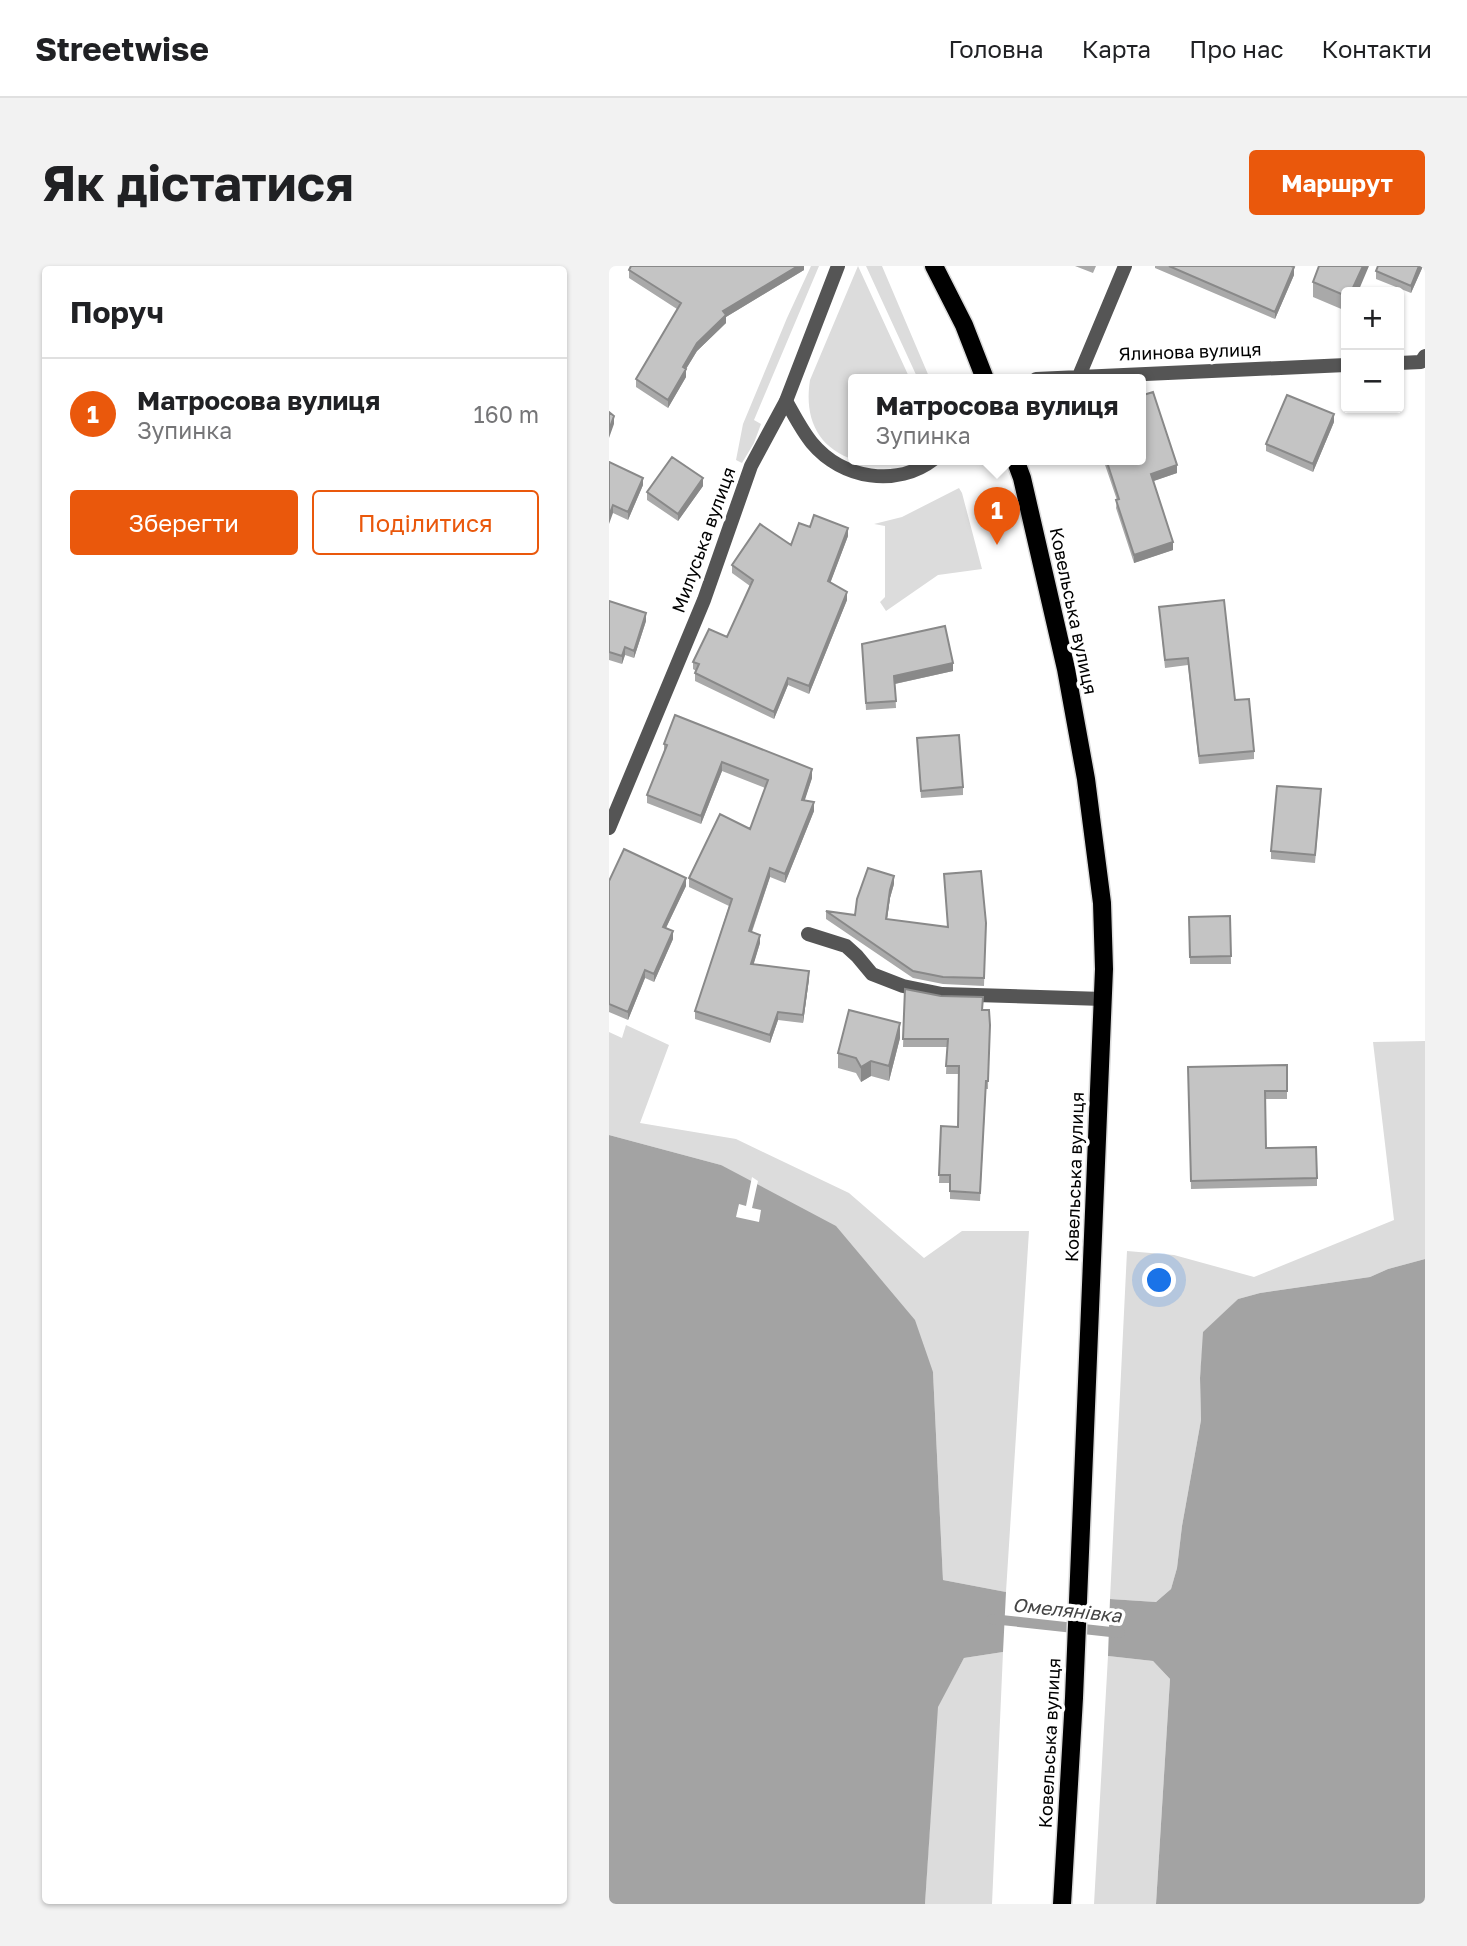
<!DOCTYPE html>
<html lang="uk">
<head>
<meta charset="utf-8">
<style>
	body { margin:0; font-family:"Golos Text",sans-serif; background:#f2f2f2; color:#202124 }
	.controls { position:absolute; right:21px; top:21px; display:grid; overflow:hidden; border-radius:7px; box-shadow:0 2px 5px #0004 }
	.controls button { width:63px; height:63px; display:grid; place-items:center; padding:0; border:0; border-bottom:2px solid #e0e0e0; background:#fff; color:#202124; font:35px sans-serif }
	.you { position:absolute; left:551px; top:1015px; width:24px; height:24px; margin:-18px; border:5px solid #fff; border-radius:50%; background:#1a73e8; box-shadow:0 0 0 10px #1a73e833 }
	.badge { display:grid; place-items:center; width:46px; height:46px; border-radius:50%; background:#ea580c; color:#fff; font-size:23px; font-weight:700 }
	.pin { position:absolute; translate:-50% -58px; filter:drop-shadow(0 2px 4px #0008) }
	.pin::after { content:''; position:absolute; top:37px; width:24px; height:21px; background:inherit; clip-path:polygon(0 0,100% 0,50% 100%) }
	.popup { position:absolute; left:239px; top:108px; width:298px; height:91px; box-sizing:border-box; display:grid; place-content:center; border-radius:7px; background:#fff; filter:drop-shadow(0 2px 5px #0005); font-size:23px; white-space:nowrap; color:#757577 }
	.popup b { font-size:26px; color:#202124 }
	.popup::after { content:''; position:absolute; left:50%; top:100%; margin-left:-14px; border:14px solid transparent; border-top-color:#fff }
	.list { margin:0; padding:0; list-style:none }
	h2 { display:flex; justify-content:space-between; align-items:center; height:91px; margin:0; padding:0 28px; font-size:30px }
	h2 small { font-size:23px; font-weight:400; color:#757577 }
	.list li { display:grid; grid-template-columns:46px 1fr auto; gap:21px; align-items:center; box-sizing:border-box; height:112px; padding:0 28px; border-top:2px solid #e0e0e0 }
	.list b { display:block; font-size:26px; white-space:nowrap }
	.list p { margin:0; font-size:23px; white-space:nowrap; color:#757577 }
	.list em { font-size:23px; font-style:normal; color:#757577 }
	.actions { display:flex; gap:14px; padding:21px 28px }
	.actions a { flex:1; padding:16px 0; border:2px solid #ea580c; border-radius:7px; text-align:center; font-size:24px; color:#ea580c }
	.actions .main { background:#ea580c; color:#fff }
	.map { position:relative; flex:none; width:816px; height:1638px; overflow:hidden; border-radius:7px }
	header { display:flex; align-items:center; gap:42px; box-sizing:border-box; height:98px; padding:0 35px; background:#fff; border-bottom:2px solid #e0e0e0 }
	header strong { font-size:33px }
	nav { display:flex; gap:38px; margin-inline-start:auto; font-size:24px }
	.intro { display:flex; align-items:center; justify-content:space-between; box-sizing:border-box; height:168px; padding:0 42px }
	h1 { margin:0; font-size:49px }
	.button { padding:18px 32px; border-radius:7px; background:#ea580c; color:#fff; font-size:24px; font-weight:700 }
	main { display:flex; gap:42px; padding:0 42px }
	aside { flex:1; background:#fff; border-radius:7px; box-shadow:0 2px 5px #0004 }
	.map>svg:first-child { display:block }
	.green { fill:#dcdcdc }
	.water { fill:#a3a3a3 }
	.pier { fill:#fff }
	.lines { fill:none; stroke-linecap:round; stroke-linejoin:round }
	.stream { stroke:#a3a3a3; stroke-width:10 }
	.primary-casing { stroke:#dbdbdb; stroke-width:21 }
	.lane { stroke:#555; stroke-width:14 }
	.street { stroke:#555; stroke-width:14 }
	.primary { stroke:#000; stroke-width:18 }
	.wall { fill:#a9a9a9 }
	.shaded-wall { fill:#898989 }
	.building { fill:#c4c4c4; stroke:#898989; stroke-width:2 }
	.labels { text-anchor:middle; stroke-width:7; stroke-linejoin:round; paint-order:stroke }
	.street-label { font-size:18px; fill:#000; stroke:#fff }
	.water-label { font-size:19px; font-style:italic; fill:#444; stroke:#fff }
</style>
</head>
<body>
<header>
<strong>Streetwise</strong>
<nav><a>Головна</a><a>Карта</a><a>Про нас</a><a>Контакти</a></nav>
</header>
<div class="intro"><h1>Як дістатися</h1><a class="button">Маршрут</a></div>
<main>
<aside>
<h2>Поруч<small></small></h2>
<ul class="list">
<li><span class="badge">1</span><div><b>Матросова вулиця</b><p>Зупинка</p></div><em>160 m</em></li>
</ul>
<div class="actions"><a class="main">Зберегти</a><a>Поділитися</a></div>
</aside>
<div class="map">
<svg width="816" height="1638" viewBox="0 0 816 1638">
	<rect width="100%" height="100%" fill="#fff"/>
	<path class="green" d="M 202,0 L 210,0 L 145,154 L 152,158 L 145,177 L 133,197 L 127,194 L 134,158 L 178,52 Z
		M 249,0 L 301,113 L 244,113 L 246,194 C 208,182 195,151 201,114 Z
		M 257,0 L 273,0 L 321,113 L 309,113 Z
		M 350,222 L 353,227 L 373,303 L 329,309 L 277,345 L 271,336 L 276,331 L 276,260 L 265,258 L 293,251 Z
		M 17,759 L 60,779 L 31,857 L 127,873 L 240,927 L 315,992 L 353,965 L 420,965 L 397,1326 L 334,1314 L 324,1106 L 112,899 L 0,869 L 0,766 L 13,772 Z
		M 816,775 L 816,993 L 779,1003 L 761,1011 L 651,1027 L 629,1033 L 595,1066 L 591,1112 L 592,1154 L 573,1260 L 568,1302 L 562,1323 L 547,1336 L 501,1333 L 518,985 L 565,989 L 645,1011 L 785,954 L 764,776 Z
		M 394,1386 L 383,1638 L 316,1638 L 328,1441 L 355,1392 Z
		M 499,1390 L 544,1395 L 561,1413 L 547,1638 L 485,1638 Z"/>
	<path class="water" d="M 0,869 L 112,899 L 227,960 L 306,1054 L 324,1106 L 334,1314 L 397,1326 L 394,1386 L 355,1392 L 329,1441 L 316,1638 L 0,1638 Z
		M 816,993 L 816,1638 L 547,1638 L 561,1413 L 544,1395 L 499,1390 L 501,1333 L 547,1336 L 562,1323 L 568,1302 L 573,1260 L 592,1154 L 591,1112 L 594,1066 L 629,1033 L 651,1027 L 761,1011 L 779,1003 Z"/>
	<path class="pier" d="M 143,911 L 149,915 L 143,942 L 152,944 L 150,956 L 127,951 L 130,938 L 137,940 Z"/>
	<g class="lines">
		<path class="stream" d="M 383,1353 L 511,1367"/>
		<g class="primary-casing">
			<path id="primary" d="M 325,0 L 355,59 L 376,113
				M 406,193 L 413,212 L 457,403 L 477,513 L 493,637 L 495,703 L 465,1432 L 453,1638"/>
		</g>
		<path class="lane" d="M 177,135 C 185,149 193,165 203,177 C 233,213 288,222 325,193
			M 199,668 L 237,680 L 248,690 L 263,708 L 294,720 L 333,728 L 494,733"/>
		<path class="street" d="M 790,97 L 812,96 L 816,90
			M 470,110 L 516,0
			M 427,113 L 737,99
			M 0,562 L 95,334 L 142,200 L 177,135 L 229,0"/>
		<use href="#primary" class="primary"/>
	</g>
	<path class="wall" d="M 195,0 L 195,4 L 117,51 L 117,57 L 88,85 L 77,103 L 77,111 L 59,142 L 27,121 L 27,113 L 68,43 L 20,12 L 20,4 Z
		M 466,0 L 487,0 L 484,7 Z
		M 546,0 L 682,0 L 685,9 L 666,53 L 546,2 Z
		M 769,0 L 814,0 L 802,27 L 767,13 L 767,5 Z
		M 704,16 L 737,26 L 737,45 L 704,31 Z
		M 725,156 L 704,206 L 657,185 L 657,178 Z
		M 494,193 L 531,193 L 568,207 L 544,215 L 564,284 L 525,297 L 507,242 L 508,234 Z
		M 0,196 L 34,219 L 19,254 L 4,247 Z
		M 94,220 L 69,255 L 38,234 L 38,226 Z
		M 201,261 L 239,270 L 221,317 L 238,334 L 200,428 L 179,419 L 165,453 L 86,415 L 86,407 L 87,405 L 84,403 L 84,396 L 118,371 L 141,320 L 123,307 L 123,299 L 182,279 Z
		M 0,335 L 37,355 L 25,392 L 16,389 L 13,398 L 0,394 Z
		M 550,341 L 626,434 L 645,485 L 645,493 L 590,498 L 579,399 L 556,402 Z
		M 253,378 L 344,405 L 286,418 L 287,442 L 257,444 Z
		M 308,472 L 354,521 L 354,529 L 312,532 Z
		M 55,478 L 203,512 L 195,535 L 205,545 L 176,617 L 161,611 L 143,666 L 151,677 L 144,699 L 200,713 L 194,757 L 169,754 L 161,777 L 86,753 L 86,745 L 120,640 L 80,621 L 80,612 L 141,563 L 156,522 L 113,505 L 92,558 L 38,537 L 38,529 L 55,485 Z
		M 712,531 L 706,597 L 662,593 L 662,585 Z
		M 335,608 L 377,657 L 375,720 L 334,718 L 304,712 L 217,653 L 217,645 L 246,649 L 285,618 L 281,632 L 278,653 L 339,661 Z
		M 0,615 L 77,620 L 57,662 L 64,673 L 45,716 L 36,712 L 19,754 L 0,746 Z
		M 621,650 L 622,698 L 581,698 L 580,651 Z
		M 296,723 L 374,744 L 380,744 L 379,823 L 377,823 L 371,935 L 341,933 L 341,917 L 330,917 L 332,860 L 349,861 L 350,808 L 337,808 L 338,781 L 294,781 Z
		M 291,772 L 280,815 L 262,810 L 252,816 L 247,807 L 229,802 L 229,787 Z
		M 678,799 L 678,833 L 656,833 L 657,882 L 708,912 L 708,920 L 582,923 L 579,801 Z"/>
	<path class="shaded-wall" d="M 189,0 L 195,0 L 195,4 L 117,51 L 117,57 L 88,85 L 77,103 L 77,111 L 59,142 L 59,134 L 74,101 L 88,77 L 114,45 Z
		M 754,0 L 760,0 L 749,26 L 742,26 Z
		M 810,0 L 814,0 L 802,27 L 802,20 Z
		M 685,1 L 685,9 L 666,53 L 666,46 Z
		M 725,148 L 725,156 L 704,206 L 704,198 Z
		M 5,150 L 5,158 L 0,172 L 0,164 Z
		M 568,199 L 568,207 L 542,216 L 542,208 Z
		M 34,212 L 34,219 L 19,254 L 19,246 Z
		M 94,212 L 94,220 L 69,255 L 69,248 Z
		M 4,239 L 4,247 L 0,258 L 0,250 Z
		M 239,262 L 239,270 L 219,323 L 219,315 Z
		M 564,276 L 564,284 L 525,297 L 525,289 Z
		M 238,326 L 238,334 L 200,428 L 200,420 Z
		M 37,347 L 37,355 L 25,392 L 25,385 Z
		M 16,381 L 16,389 L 13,398 L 13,390 Z
		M 344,397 L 344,405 L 285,418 L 285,410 Z
		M 179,412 L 179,419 L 165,453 L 165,446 Z
		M 113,496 L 113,505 L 92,558 L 92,550 Z
		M 203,503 L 203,512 L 193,543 L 193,534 Z
		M 205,536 L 205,545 L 176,617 L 176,608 Z
		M 161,602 L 161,611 L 140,673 L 140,665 Z
		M 285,610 L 285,618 L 281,632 L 277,660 L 277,653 L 281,624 Z
		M 77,612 L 77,620 L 54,668 L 54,661 Z
		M 64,665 L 64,673 L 45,716 L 45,708 Z
		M 151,669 L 151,677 L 142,707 L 142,698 Z
		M 36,704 L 36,712 L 19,754 L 19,746 Z
		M 200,705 L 200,713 L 194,757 L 194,749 Z
		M 169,746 L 169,754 L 161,777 L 161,769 Z
		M 291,757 L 291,772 L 280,815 L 280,800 Z
		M 262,795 L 262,810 L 252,816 L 252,801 Z"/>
	<path class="building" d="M 22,0 L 189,0 L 114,45 L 117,49 L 88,77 L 74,101 L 77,103 L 59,134 L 27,113 L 72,37 L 20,4 Z
		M 560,0 L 682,0 L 685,1 L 666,46 Z
		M 710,0 L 754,0 L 742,26 L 737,26 L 737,30 L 704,16 Z
		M 769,0 L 810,0 L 802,20 L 767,5 Z
		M 544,126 L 568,199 L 542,208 L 564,276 L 525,289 L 507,234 L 510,233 L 497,193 L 531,193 L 531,130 Z
		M 678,129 L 725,148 L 704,198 L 657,178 Z
		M 0,146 L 5,150 L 0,164 Z
		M 63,191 L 94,212 L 69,248 L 38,226 Z
		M 0,196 L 34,212 L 19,246 L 4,239 L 0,250 Z
		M 205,249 L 239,262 L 219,315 L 238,326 L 200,420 L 179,412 L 165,446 L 86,407 L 90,398 L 84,396 L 100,363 L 118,371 L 144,314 L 123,299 L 151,258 L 182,279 L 190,257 L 201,261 Z
		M 615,334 L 626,434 L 640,433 L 645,485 L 590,490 L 579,392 L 556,394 L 550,341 Z
		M 0,335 L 37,347 L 25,385 L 16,381 L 13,390 L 0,386 Z
		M 336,360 L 344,397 L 285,410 L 287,435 L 257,437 L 253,378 Z
		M 66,449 L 203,503 L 193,534 L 205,536 L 176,608 L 161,602 L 140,665 L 151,669 L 142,698 L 200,705 L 194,749 L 169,746 L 161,769 L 86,745 L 123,633 L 80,612 L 111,548 L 141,563 L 159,514 L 113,496 L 92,550 L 38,529 L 58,479 L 55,478 Z
		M 350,469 L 354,521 L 312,525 L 308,472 Z
		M 668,520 L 712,523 L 706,589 L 662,585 Z
		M 15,583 L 77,612 L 54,661 L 64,665 L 45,708 L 36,704 L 19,746 L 0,738 L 0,615 Z
		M 259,602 L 285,610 L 281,624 L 277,653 L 339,661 L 335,608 L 372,605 L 377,657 L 375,712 L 334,711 L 304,705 L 217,645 L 246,649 L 248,633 Z
		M 621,650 L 622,690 L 581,691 L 580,651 Z
		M 296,723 L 332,730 L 374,731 L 373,744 L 380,744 L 381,759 L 379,815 L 377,815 L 371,927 L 341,925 L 341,909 L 330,909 L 332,860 L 349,861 L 350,800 L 337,800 L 339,773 L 294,773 Z
		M 240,744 L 291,757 L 280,800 L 262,795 L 252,801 L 247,792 L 229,787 Z
		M 678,799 L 678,825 L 656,825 L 657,882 L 707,881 L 708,912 L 582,915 L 579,801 Z"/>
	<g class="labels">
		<g class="street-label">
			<text transform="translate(581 86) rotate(-2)" y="6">Ялинова вулиця</text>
			<text transform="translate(95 274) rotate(-70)" y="6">Милуська вулиця</text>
			<text transform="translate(464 345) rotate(78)" y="6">Ковельська вулиця</text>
			<text transform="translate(466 911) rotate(-88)" y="6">Ковельська вулиця</text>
			<text transform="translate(441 1477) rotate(-87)" y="6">Ковельська вулиця</text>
		</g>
		<g class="water-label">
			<text transform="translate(458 1344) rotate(6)" y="7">Омелянівка</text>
		</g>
	</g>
</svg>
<div class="controls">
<button>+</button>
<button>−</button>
</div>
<div class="you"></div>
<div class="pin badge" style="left:388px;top:279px">1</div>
<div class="popup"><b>Матросова вулиця</b>Зупинка</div>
</div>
</main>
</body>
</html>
